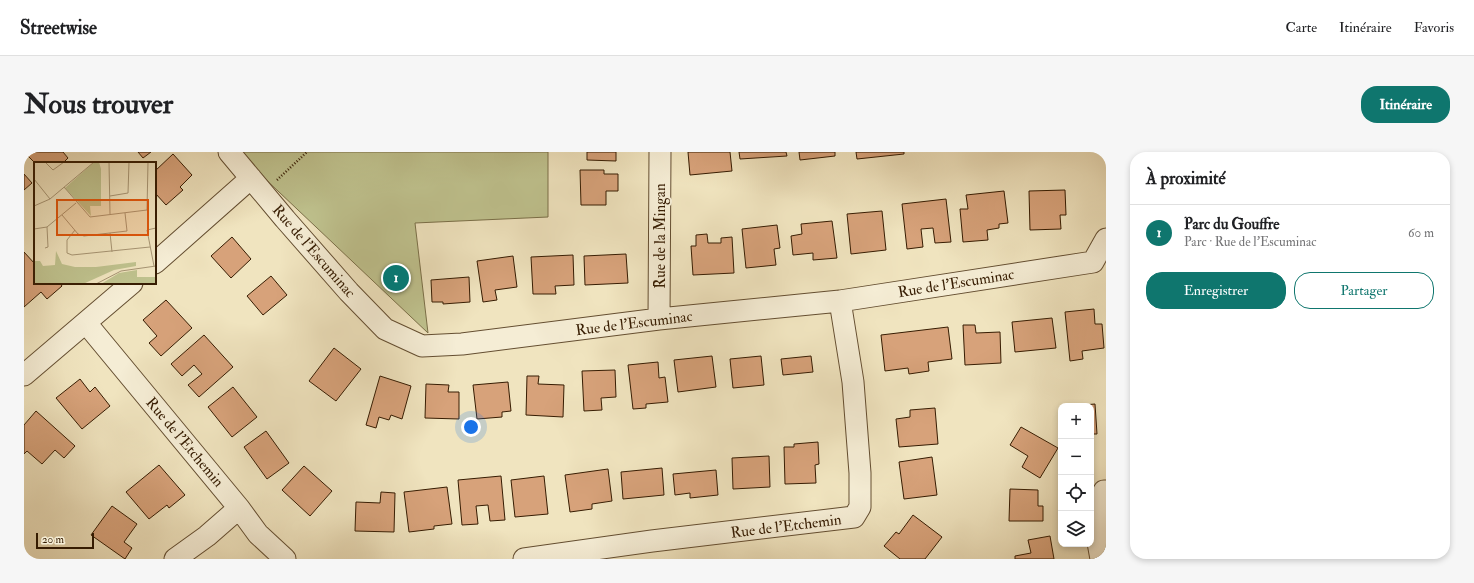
<!DOCTYPE html>
<html lang="fr">
<head>
<meta charset="utf-8">
<style>
	body { margin:0; font-family:"IM FELL Double Pica",serif; background:#f6f6f6; color:#202124 }
	.controls { position:absolute; right:12px; bottom:12px; display:grid; overflow:hidden; border-radius:8px; box-shadow:0 2px 6px #0003 }
	.controls button { width:36px; height:36px; display:grid; place-items:center; padding:0; border:0; border-bottom:1px solid #e0e0e0; background:#fff; color:#202124; font:20px sans-serif }
	.scale { position:absolute; left:12px; bottom:10px; width:58px; box-sizing:border-box; padding-left:4px; border:2px solid #361c02; border-top:0; font-size:11px; line-height:14px; white-space:nowrap; color:#361c02; -webkit-text-stroke:3px #f5edd5; paint-order:stroke }
	.you { position:absolute; left:447px; top:275px; width:14px; height:14px; margin:-10px; border:3px solid #fff; border-radius:50%; background:#1a73e8; box-shadow:0 0 0 6px #1a73e833 }
	.badge { display:grid; place-items:center; width:26px; height:26px; border-radius:50%; background:#0f766e; color:#fff; font-size:13px; font-weight:700 }
	.pin { position:absolute; translate:-50% -50%; border:2px solid #fff; box-shadow:0 1px 4px #0006 }
	.list { margin:0; padding:0; list-style:none }
	h2 { display:flex; justify-content:space-between; align-items:center; height:52px; margin:0; padding:0 16px; font-size:17px }
	h2 small { font-size:13px; font-weight:400; color:#757577 }
	.list li { display:grid; grid-template-columns:26px 1fr auto; gap:12px; align-items:center; box-sizing:border-box; height:56px; padding:0 16px; border-top:1px solid #e0e0e0 }
	.list b { display:block; font-size:15px; white-space:nowrap }
	.list p { margin:0; font-size:13px; white-space:nowrap; color:#757577 }
	.list em { font-size:13px; font-style:normal; color:#757577 }
	.actions { display:flex; gap:8px; padding:12px 16px }
	.actions a { flex:1; padding:9px 0; border:1px solid #0f766e; border-radius:16px; text-align:center; font-size:14px; color:#0f766e }
	.actions .main { background:#0f766e; color:#fff }
	.icon { flex:none; width:22px; height:22px; fill:none; stroke:currentColor; stroke-width:2; stroke-linecap:round; stroke-linejoin:round }
	.map { position:relative; flex:none; width:1082px; height:407px; overflow:hidden; border-radius:16px }
	header { display:flex; align-items:center; gap:24px; box-sizing:border-box; height:56px; padding:0 20px; background:#fff; border-bottom:1px solid #e0e0e0 }
	header strong { font-size:19px }
	nav { display:flex; gap:22px; margin-inline-start:auto; font-size:14px }
	.intro { display:flex; align-items:center; justify-content:space-between; box-sizing:border-box; height:96px; padding:0 24px }
	h1 { margin:0; font-size:28px }
	.button { padding:10px 18px; border-radius:16px; background:#0f766e; color:#fff; font-size:14px; font-weight:700 }
	main { display:flex; gap:24px; padding:0 24px }
	aside { flex:1; background:#fff; border-radius:16px; box-shadow:0 2px 6px #0003 }
	.map>svg:first-child { display:block }
	.green { fill:#bfc28e; stroke:#7a6f48 }
	.building { fill:#d7a27a; stroke:#361c02 }
	.lines { fill:none; stroke-linecap:round; stroke-linejoin:round }
	.minor-casing { stroke:#644e31; stroke-width:23 }
	.path { stroke:#361c02; stroke-width:2.5; stroke-dasharray:1 2; stroke-linecap:butt }
	.minor { stroke:#f5edd5; stroke-width:21 }
	.labels { text-anchor:middle; stroke-width:4; stroke-linejoin:round; paint-order:stroke }
	.street-label { font-size:15px; fill:#361c02; stroke:#f5edd5 }
	.inset-road { fill:none; stroke:#a69473; stroke-width:1 }
	.view { fill:#df560c; fill-opacity:0.15; stroke:#df560c; stroke-width:2 }
	.inset-edge { fill:none; stroke:#361c02; stroke-width:2 }
</style>
</head>
<body>
<header>
<strong>Streetwise</strong>
<nav><a>Carte</a><a>Itinéraire</a><a>Favoris</a></nav>
</header>
<div class="intro"><h1>Nous trouver</h1><a class="button">Itinéraire</a></div>
<main>
<div class="map">
<svg width="1082" height="407" viewBox="0 0 1082 407">
	<rect width="100%" height="100%" fill="#f0e4bf"/>
	<filter id="stains"><feTurbulence type="fractalNoise" baseFrequency=".005" numOctaves="4"/><feColorMatrix values="0 0 0 0 .2 0 0 0 0 .09 0 0 0 0 .02 0 0 0 .5 -.17"/></filter>
	<radialGradient id="worn" r=".72"><stop offset=".6" stop-color="#630" stop-opacity="0"/><stop offset="1" stop-color="#630" stop-opacity=".3"/></radialGradient>
	<path class="green" d="M 218,0 L 524,0 L 524,65 L 391,71 L 404,181 L 236,22 Z"/>
	<path class="building" d="M 0,0 L 39,0 L 44,6 L 39,11 L 11,11 L 4,4 L 0,7 Z
		M 114,0 L 127,0 L 119,6 Z
		M 563,0 L 592,0 L 592,9 L 563,8 Z
		M 664,0 L 706,0 L 708,19 L 666,23 Z
		M 715,0 L 762,0 L 763,4 L 716,7 Z
		M 775,0 L 811,0 L 811,4 L 776,8 Z
		M 832,0 L 880,0 L 880,2 L 833,7 Z
		M 149,2 L 168,23 L 156,35 L 159,38 L 142,53 L 131,41 L 131,19 Z
		M 556,18 L 580,18 L 580,22 L 594,22 L 594,39 L 582,39 L 582,53 L 557,53 Z
		M 0,22 L 8,31 L 0,38 Z
		M 1041,38 L 1042,63 L 1036,63 L 1037,77 L 1006,78 L 1005,39 Z
		M 980,39 L 984,71 L 975,72 L 975,76 L 963,78 L 964,88 L 939,90 L 936,57 L 944,57 L 942,43 Z
		M 922,47 L 927,90 L 911,91 L 909,76 L 897,77 L 899,95 L 883,97 L 878,52 Z
		M 858,59 L 862,98 L 827,102 L 823,62 Z
		M 808,69 L 813,106 L 789,108 L 789,101 L 769,103 L 767,84 L 778,82 L 777,72 Z
		M 753,73 L 756,96 L 750,97 L 752,113 L 722,116 L 718,77 Z
		M 683,82 L 684,91 L 697,91 L 697,86 L 708,85 L 710,121 L 669,123 L 667,94 L 672,94 L 672,83 Z
		M 208,85 L 227,107 L 207,126 L 187,104 Z
		M 0,100 L 11,112 L 11,131 L 36,131 L 38,134 L 23,147 L 17,140 L 0,155 Z
		M 602,102 L 604,131 L 561,133 L 560,104 Z
		M 549,103 L 550,133 L 531,134 L 532,142 L 509,142 L 507,105 Z
		M 489,104 L 493,135 L 471,138 L 473,148 L 459,150 L 453,109 Z
		M 247,124 L 263,143 L 239,163 L 223,144 Z
		M 445,125 L 446,150 L 419,152 L 419,150 L 408,150 L 407,128 Z
		M 142,148 L 168,176 L 137,204 L 125,191 L 133,184 L 119,168 Z
		M 1070,157 L 1071,172 L 1078,172 L 1080,196 L 1058,199 L 1059,207 L 1046,209 L 1041,160 Z
		M 1028,166 L 1032,196 L 991,200 L 988,170 Z
		M 939,173 L 951,173 L 952,181 L 976,180 L 977,211 L 941,213 Z
		M 924,175 L 928,207 L 904,210 L 905,219 L 885,222 L 884,216 L 861,219 L 857,183 Z
		M 180,183 L 209,215 L 175,245 L 164,233 L 178,222 L 170,213 L 158,224 L 147,212 Z
		M 310,196 L 337,217 L 312,249 L 285,229 Z
		M 688,204 L 692,235 L 654,240 L 650,208 Z
		M 737,204 L 740,233 L 709,236 L 706,207 Z
		M 787,204 L 789,220 L 759,223 L 757,207 Z
		M 634,210 L 635,226 L 641,225 L 644,250 L 622,252 L 622,256 L 609,257 L 604,213 Z
		M 591,218 L 592,245 L 577,246 L 578,258 L 560,259 L 558,219 Z
		M 356,224 L 387,234 L 378,267 L 367,263 L 365,268 L 355,265 L 352,276 L 342,273 Z
		M 503,224 L 515,224 L 514,232 L 540,233 L 539,265 L 502,263 Z
		M 56,227 L 66,240 L 71,235 L 86,254 L 58,277 L 32,246 Z
		M 484,230 L 487,259 L 478,260 L 478,265 L 453,267 L 449,233 Z
		M 402,232 L 425,233 L 424,240 L 435,240 L 435,267 L 401,266 Z
		M 209,235 L 233,265 L 208,285 L 184,255 Z
		M 1071,252 L 1073,282 L 1067,282 L 1067,254 L 1047,254 Z
		M 911,256 L 914,292 L 875,295 L 872,267 L 886,265 L 886,258 Z
		M 12,259 L 51,294 L 40,306 L 31,298 L 18,312 L 3,299 L 0,302 L 0,273 Z
		M 997,275 L 1034,296 L 1016,326 L 998,315 L 1004,304 L 986,293 Z
		M 242,279 L 265,311 L 243,327 L 220,295 Z
		M 794,290 L 795,312 L 791,313 L 792,331 L 761,332 L 760,295 L 770,295 L 770,292 Z
		M 745,304 L 746,335 L 709,337 L 708,306 Z
		M 908,305 L 913,343 L 880,347 L 875,310 Z
		M 135,313 L 161,343 L 145,356 L 143,353 L 125,367 L 102,340 Z
		M 280,314 L 308,339 L 286,364 L 258,338 Z
		M 638,316 L 640,343 L 599,347 L 597,320 Z
		M 584,317 L 588,349 L 568,352 L 568,357 L 546,360 L 541,323 Z
		M 692,318 L 694,343 L 666,346 L 666,341 L 651,343 L 649,322 Z
		M 477,324 L 481,368 L 466,369 L 464,353 L 452,354 L 454,372 L 438,373 L 434,328 Z
		M 520,324 L 524,362 L 491,365 L 487,328 Z
		M 423,335 L 428,372 L 410,374 L 410,377 L 385,380 L 380,340 Z
		M 986,337 L 1014,338 L 1014,354 L 1019,354 L 1019,369 L 985,369 Z
		M 357,340 L 371,341 L 370,380 L 331,379 L 332,350 L 356,351 Z
		M 88,354 L 113,372 L 100,390 L 108,396 L 101,407 L 67,383 Z
		M 889,363 L 918,385 L 901,407 L 876,407 L 860,394 L 872,380 L 875,382 Z
		M 1026,384 L 1030,407 L 991,407 L 991,404 L 1007,401 L 1004,388 Z"/>
	<g class="lines">
		<g class="minor-casing">
			<path id="minor" d="M 205,0 L 261,67 L 325,140 L 361,177 L 398,194 L 438,192 L 635,167 L 816,149 L 1069,110 L 1082,87
				M 131,111 L 227,26
				M 635,167 L 636,0
				M 62,171 L 215,356 L 234,382 L 261,407
				M 0,223 L 108,131
				M 151,407 L 183,384 L 215,356
				M 500,407 L 628,389 L 830,365 L 836,355 L 836,321 L 829,230 L 816,149
				M 1077,407 L 1073,385 L 1073,353 L 1080,339 L 1082,339"/>
		</g>
		<path class="path" d="M 253,28 L 283,0"/>
		<use href="#minor" class="minor"/>
	</g>
	<g class="labels">
		<g class="street-label">
			<text transform="translate(636 84) rotate(-90)" y="5">Rue de la Mingan</text>
			<text transform="translate(290 99) rotate(49)" y="5">Rue de l'Escuminac</text>
			<text transform="translate(932 131) rotate(-9)" y="5">Rue de l'Escuminac</text>
			<text transform="translate(610 171) rotate(-7)" y="5">Rue de l'Escuminac</text>
			<text transform="translate(161 290) rotate(50)" y="5">Rue de l'Etchemin</text>
			<text transform="translate(762 374) rotate(-7)" y="5">Rue de l'Etchemin</text>
		</g>
	</g>
	<g transform="translate(10 10)">
		<rect width="122" height="122" fill="#f0e4bf"/>
		<path d="M 60,0 L 65,0 L 67,7 L 67,44 L 56,44 L 57,54 L 31,26 ZM 22,89 L 28,102 L 41,105 L 62,105 L 102,100 L 102,104 L 80,108 L 49,122 L 0,122 L 0,99 L 6,99 L 9,104 L 21,103 ZM 103,108 L 103,115 L 122,115 L 122,122 L 67,122 L 85,111 Z" fill="#bfc28e"/>
		<path class="inset-road" d="M 11,0 L 19,8 L 30,0M 75,0 L 76,52M 0,17 L 16,37M 30,25 L 56,55 L 113,48 L 114,0M 76,34 L 94,31 L 95,0M 0,44 L 16,37 L 60,0M 28,53 L 44,72 L 50,74 L 93,69 L 91,51M 0,67 L 13,65 L 42,41M 41,68 L 33,78 L 33,91 L 38,93 L 116,85M 76,71 L 78,90M 11,86 L 14,85 L 13,65M 120,104 L 113,68 L 122,66M 62,122 L 87,109 L 122,104"/>
		<path class="view" d="M 23,38 L 114,38 L 114,73 L 23,73 Z"/>
		<rect width="122" height="122" class="inset-edge"/>
	</g>
	<rect width="100%" height="100%" filter="url(#stains)"/>
	<rect width="100%" height="100%" fill="url(#worn)"/>
</svg>
<div class="controls">
<button>+</button>
<button>−</button>
<button><svg class="icon" aria-label="locate" viewBox="0 0 24 24"><circle cx="12" cy="12" r="6"/><path d="M12 2v4M12 18v4M2 12h4M18 12h4"/></svg></button>
<button><svg class="icon" aria-label="layers" viewBox="0 0 24 24"><path d="M12 4l9 5-9 5-9-5zM3 14l9 5 9-5"/></svg></button>
</div>
<div class="scale">20 m</div>
<div class="you"></div>
<div class="pin badge" style="left:372px;top:126px">1</div>
</div>
<aside>
<h2>À proximité<small></small></h2>
<ul class="list">
<li><span class="badge">1</span><div><b>Parc du Gouffre</b><p>Parc · Rue de l'Escuminac</p></div><em>60 m</em></li>
</ul>
<div class="actions"><a class="main">Enregistrer</a><a>Partager</a></div>
</aside>
</main>
</body>
</html>
